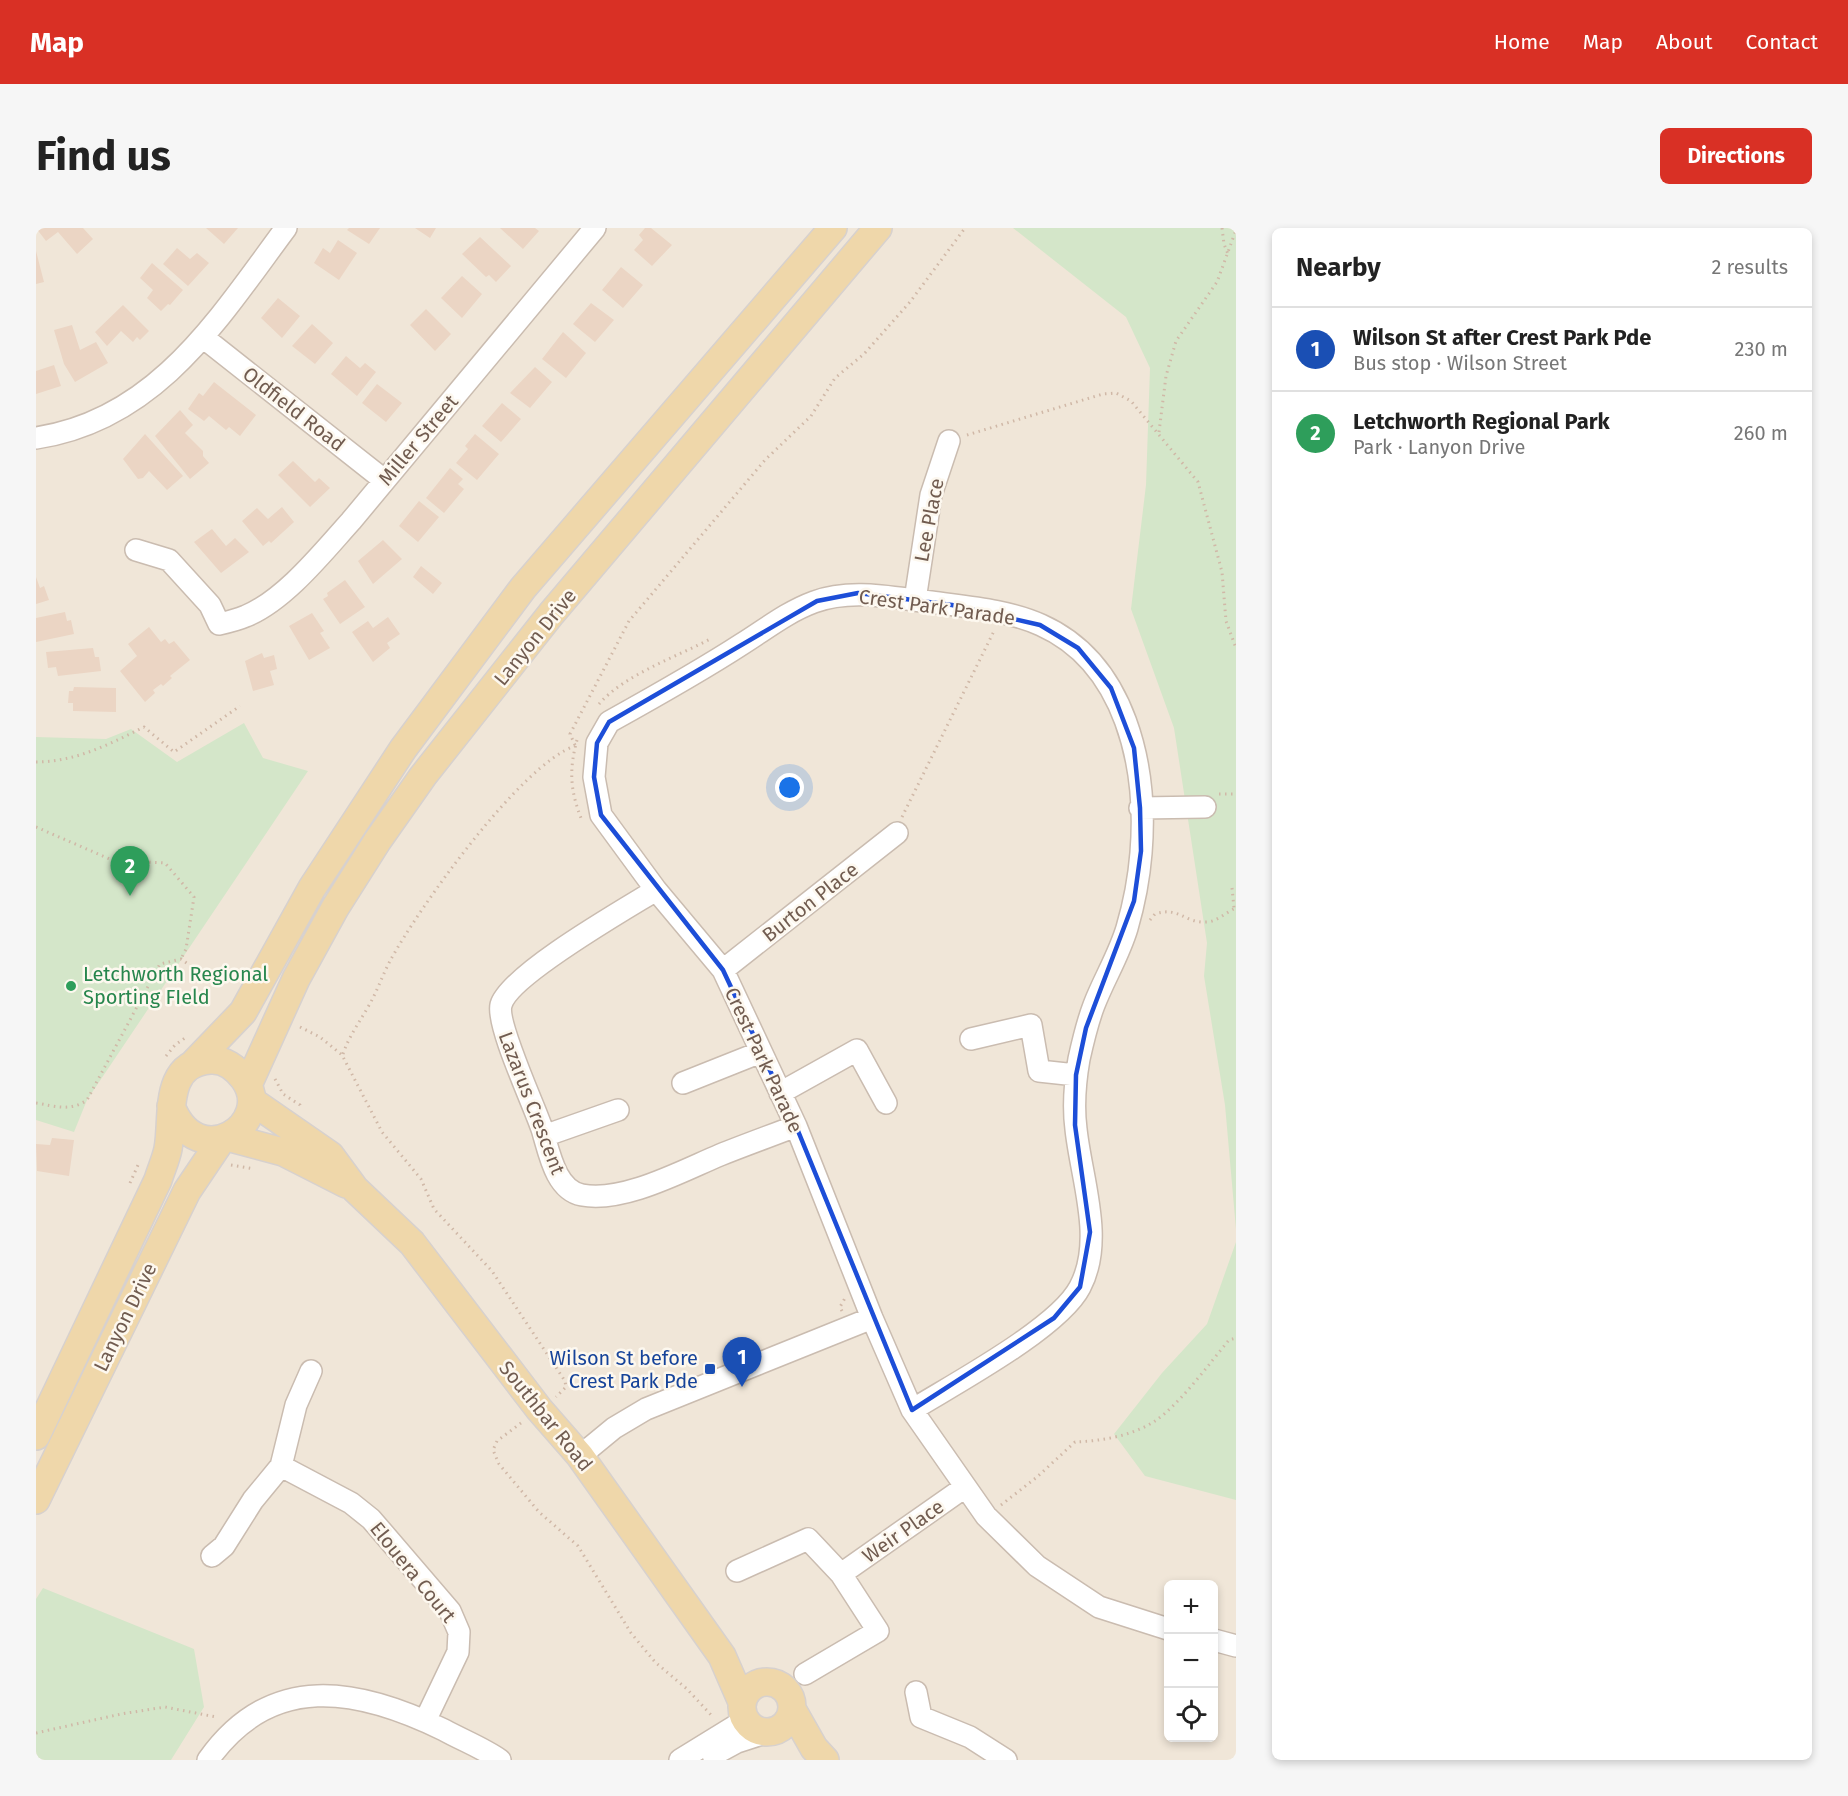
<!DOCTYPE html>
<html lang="en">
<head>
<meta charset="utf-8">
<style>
	body { margin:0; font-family:"Fira Sans",sans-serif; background:#f6f6f6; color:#222 }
	.controls { position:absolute; right:18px; bottom:18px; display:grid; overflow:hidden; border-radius:9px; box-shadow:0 3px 9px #0003 }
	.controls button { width:54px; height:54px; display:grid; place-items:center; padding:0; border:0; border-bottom:2px solid #e0e0e0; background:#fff; color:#222; font:30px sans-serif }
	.you { position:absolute; left:754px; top:560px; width:21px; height:21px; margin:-15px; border:4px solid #fff; border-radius:50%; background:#1a73e8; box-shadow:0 0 0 9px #1a73e833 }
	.badge { display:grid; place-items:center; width:39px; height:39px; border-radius:50%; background:#d93025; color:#fff; font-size:20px; font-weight:700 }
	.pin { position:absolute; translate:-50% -50px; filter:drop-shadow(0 2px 3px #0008) }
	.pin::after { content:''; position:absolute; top:32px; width:21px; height:18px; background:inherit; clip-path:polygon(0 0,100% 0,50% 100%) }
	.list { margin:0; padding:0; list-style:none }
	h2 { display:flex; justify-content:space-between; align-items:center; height:78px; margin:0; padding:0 24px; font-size:26px }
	h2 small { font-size:20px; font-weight:400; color:#767676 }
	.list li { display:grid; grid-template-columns:39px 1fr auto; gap:18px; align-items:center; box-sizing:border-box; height:84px; padding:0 24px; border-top:2px solid #e0e0e0 }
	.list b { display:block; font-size:22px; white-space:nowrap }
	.list p { margin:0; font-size:20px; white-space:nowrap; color:#767676 }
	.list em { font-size:20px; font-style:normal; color:#767676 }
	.icon { flex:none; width:33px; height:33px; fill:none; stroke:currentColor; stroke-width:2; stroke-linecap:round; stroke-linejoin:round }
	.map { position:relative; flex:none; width:1200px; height:1532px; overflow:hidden; border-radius:9px }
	header { display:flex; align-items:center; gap:36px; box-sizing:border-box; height:84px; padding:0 30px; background:#d93025; color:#fff }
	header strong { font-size:28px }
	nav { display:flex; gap:33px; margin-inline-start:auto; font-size:21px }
	.intro { display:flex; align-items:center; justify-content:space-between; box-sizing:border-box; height:144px; padding:0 36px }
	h1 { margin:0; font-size:42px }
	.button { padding:15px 27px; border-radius:9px; background:#d93025; color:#fff; font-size:21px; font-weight:700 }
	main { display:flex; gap:36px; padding:0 36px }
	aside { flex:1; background:#fff; border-radius:9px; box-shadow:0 3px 9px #0003 }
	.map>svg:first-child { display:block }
	.residential { fill:#f0e6d8; fill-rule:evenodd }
	.green { fill:#d4e6c9 }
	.building { fill:#ebd5c4 }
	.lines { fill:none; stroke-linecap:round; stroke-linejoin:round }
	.minor-casing { stroke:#cabcb0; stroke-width:24 }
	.major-casing { stroke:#d7d1ce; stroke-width:30 }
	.path { stroke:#d0b8a7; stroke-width:3; stroke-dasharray:1.5 4.5; stroke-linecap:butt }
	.minor { stroke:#fff; stroke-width:21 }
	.major { stroke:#efd7aa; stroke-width:27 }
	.marked { fill:none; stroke:#1d4ed8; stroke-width:4.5; stroke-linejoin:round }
	.leisure-dot { fill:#2e9e5b; stroke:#fdf8ef; stroke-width:2 }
	.transit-dot { fill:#1a4fb4; stroke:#fdf8ef; stroke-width:2 }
	.labels { text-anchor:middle; stroke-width:5; stroke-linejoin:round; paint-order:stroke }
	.street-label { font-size:20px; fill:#715c50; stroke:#fdf8ef }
	.leisure-label { font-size:20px; fill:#27864d; stroke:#fdf8ef; text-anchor:start }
	.transit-label { font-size:20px; fill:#164399; stroke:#fdf8ef; text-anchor:end }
</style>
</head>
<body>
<header>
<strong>Map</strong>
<nav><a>Home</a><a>Map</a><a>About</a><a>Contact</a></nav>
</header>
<div class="intro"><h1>Find us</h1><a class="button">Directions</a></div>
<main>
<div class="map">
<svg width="1200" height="1532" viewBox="0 0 1200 1532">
	<rect width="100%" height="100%" fill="#faf4e9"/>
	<path class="residential" d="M 0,0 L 1200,0 L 1200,1532 L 0,1532 ZM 1132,1356 L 1178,1356 L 1178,1510 L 1132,1510 Z"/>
	<path class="green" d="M 977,0 L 1200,0 L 1200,1001 L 1189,877 L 1168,748 L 1171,715 L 1138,500 L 1095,381 L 1110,257 L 1114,140 L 1090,89 Z
		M 208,495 L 227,530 L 272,543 L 51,872 L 38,904 L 0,892 L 0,509 L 70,511 L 95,501 L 141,534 Z
		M 1200,1014 L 1200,1272 L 1109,1248 L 1078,1206 L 1126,1145 L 1171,1096 Z
		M 7,1360 L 158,1421 L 168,1479 L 135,1532 L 0,1532 L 0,1371 Z"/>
	<path class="building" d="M 0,0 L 47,0 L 57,11 L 41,26 L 22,4 L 10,13 Z
		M 170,0 L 202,0 L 188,16 Z
		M 313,0 L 344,0 L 333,16 L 311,2 Z
		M 379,0 L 400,0 L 394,10 Z
		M 464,0 L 499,0 L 503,3 L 487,21 Z
		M 609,0 L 615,0 L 636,17 L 616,38 L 598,22 L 607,12 L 603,7 Z
		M 444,9 L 475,38 L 460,54 L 453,47 L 450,49 L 426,26 Z
		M 302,12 L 321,25 L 303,52 L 278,35 L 287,20 L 294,25 Z
		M 141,20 L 154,31 L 161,25 L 173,35 L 152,58 L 127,36 Z
		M 0,23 L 8,54 L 0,56 Z
		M 116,35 L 147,62 L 134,77 L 132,76 L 125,83 L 111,70 L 117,62 L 104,50 Z
		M 585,39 L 607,57 L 587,80 L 566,62 Z
		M 426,48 L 446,66 L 426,90 L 405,70 Z
		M 242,70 L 264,88 L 246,110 L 225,90 Z
		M 555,75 L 578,92 L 559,114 L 537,96 Z
		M 87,77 L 113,103 L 104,112 L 101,109 L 97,114 L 85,103 L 71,118 L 59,104 Z
		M 390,81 L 415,106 L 399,123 L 374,97 Z
		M 276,96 L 297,115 L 279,136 L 256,118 Z
		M 36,97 L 44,122 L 60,114 L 72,135 L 39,154 L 28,136 L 18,102 Z
		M 527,104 L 550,125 L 530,150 L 506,131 Z
		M 310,128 L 324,140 L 329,135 L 340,144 L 321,168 L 295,146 Z
		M 18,137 L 25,158 L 0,166 L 0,143 Z
		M 499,139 L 516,154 L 494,180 L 474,165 Z
		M 178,154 L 220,187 L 204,208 L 193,199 L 190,202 L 173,188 L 168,193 L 152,181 L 163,165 L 167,168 Z
		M 341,156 L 366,175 L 350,194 L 326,175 Z
		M 466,175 L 485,191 L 465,214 L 446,198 Z
		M 144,182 L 157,197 L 149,205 L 167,223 L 167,228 L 173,235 L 154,251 L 119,208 Z
		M 109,206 L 147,248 L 131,262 L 113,243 L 107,250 L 102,251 L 87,231 Z
		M 439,206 L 463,226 L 441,252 L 420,235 L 432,221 L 429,218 Z
		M 257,233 L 279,254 L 283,250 L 294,260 L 274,279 L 242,247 Z
		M 414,240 L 427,251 L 422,256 L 428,261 L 408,285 L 390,270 Z
		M 383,273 L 403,289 L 382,314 L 363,298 Z
		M 246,279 L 258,294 L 235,315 L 233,313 L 227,318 L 206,293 L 221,280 L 232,291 Z
		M 176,301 L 190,318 L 199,310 L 213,324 L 185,345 L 158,314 Z
		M 347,312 L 366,331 L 337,356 L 322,333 Z
		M 385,338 L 406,355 L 397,366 L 377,349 Z
		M 0,349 L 4,360 L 8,358 L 13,372 L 0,376 Z
		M 309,352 L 329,379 L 304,396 L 287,371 L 292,368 L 291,365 Z
		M 29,384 L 31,393 L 35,392 L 38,406 L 0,414 L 0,390 Z
		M 276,385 L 288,403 L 284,405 L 294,420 L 273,432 L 253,398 Z
		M 352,389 L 364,406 L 351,415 L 354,420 L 337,434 L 316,404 L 332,393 L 337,400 Z
		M 113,399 L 125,414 L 129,411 L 133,416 L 138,413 L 154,432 L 134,448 L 136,450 L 127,458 L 125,456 L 117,462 L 119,465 L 109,474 L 84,443 L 101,428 L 92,416 Z
		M 57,420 L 59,429 L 63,429 L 65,443 L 22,448 L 20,439 L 12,440 L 10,424 Z
		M 226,425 L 228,430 L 238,427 L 241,441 L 234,443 L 238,457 L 217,463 L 209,433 Z
		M 38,459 L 80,460 L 80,484 L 37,483 L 37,475 L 32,475 L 33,463 L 37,463 Z
		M 16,910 L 38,912 L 33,948 L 1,943 L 0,916 L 14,917 Z"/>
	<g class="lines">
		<g class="minor-casing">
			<path id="minor" d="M 168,110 L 348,252
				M 0,210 C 121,192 183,90 250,0
				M 100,322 L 133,332 L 174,377 L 183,396 C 192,394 201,392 210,388 C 249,372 287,324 315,293 L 559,0
				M 879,372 L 895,267 L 913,213
				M 1104,580 L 1169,579
				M 620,662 C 591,680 473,747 465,777 C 460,796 498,877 506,901 C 513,923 519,962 546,967 C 587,975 646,943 684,927 C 709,917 734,908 760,898
				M 687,742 L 861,605
				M 935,811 L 995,797 L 1003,843 L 1040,847
				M 647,855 L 725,824
				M 744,865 L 821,822 L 850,875
				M 508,908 L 582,882
				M 876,1182 C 918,1156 1023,1100 1044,1059 C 1069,1012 1045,950 1040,901 C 1037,878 1039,854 1043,831 C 1047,813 1051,795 1058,777 C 1068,751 1083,727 1091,700 C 1098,676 1103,650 1105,625 C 1112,539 1090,435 1005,397 C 972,382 931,379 895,374 C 857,370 816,360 778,374 C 751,384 730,401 706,416 C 663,444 618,469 573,494 L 561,515 L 558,549 L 565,587 L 620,662 L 687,742 L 760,898 L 836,1090 L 876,1182 L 950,1288 L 1001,1338 L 1063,1379 L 1132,1401
				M 544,1228 L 578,1200 L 610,1181 L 836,1090
				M 245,1238 L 315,1275 L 335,1291 L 414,1383 L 423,1404 L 422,1424 L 389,1493
				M 176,1328 L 188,1318 L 217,1272 L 245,1238 L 260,1177 L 275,1143
				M 701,1343 L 772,1311 L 805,1346 L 842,1403 L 769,1446
				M 805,1346 L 929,1259
				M 1178,1412 L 1200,1418
				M 880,1464 L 885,1489 L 934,1509 L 970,1532
				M 677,1527 L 701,1514 L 729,1505
				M 172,1532 C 235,1443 322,1460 408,1502 C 426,1512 447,1520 464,1532
				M 644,1532 L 709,1492"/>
		</g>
		<g class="major-casing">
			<path id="major" d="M 157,836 L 207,784 L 276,660 L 367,521 L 487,360 L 797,0
				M 212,857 L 260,751 L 299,680 L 342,612 L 387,548 L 515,386 L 842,0
				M 216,873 L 294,927 L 319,961 L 376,1015 L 503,1181 L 544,1228 L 686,1428 L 706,1474
				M 191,909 L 247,924 L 310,956
				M 0,1208 L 122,952 C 125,942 130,931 132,921 C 138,889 126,836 174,832 C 188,831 200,840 208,851 C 240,895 162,948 135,878
				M 0,1272 L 151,963 L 186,911
				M706 1479a25 25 0 1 1 50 0a25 25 0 1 1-50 0Z
				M 757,1483 L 778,1520 L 789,1532"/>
		</g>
		<path class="path" d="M 1186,0 L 1188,16 L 1192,26
			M 1123,204 L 1130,148 L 1140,113 L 1181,54 L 1200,2
			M 931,207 L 1067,166 L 1080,165 L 1095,173 L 1162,254 L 1186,344 L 1190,393 L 1200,420
			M 563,476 C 589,446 641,429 676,410
			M 541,512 C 533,541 534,562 545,590
			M 539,517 L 534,506 L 593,393 L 729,232 L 775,188 L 799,150 L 828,126 L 874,74 L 929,0
			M 0,534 C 39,534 74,516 108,499 L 138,524 L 204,478
			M 1183,566 L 1200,566
			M 866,589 L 959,401
			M 0,599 L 76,632 L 129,635 L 158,669 L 150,721 L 145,731
			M 1196,660 L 1198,680
			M 1114,692 L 1119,686 C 1143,678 1148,695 1170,694 C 1181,694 1190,684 1200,680
			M 264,799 L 284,809 L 306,827 L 346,904 L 385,951 L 398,981 L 456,1043 L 529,1153 L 530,1159 L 520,1169
			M 307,826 C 313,808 323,795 332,779 C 341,764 346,748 354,733 C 382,681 485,536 539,518
			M 130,828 L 139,817 L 149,810
			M 239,851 L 247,866 L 264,877 L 265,880
			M 0,875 C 19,878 34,884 51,872 L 124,736 L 145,731 L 174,752
			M 195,937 L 218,941
			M 94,955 L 102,937
			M 806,1083 L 804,1079 L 809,1070
			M 485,1195 L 461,1213 L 457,1222 L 463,1236 L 503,1284 L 542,1318 L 595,1405 L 619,1434 L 651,1461 L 677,1489
			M 965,1277 L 1001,1249 L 1039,1214 C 1065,1213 1096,1208 1119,1193 C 1144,1176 1173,1136 1193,1112 L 1200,1110
			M 0,1505 L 85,1486 L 129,1479 L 180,1489"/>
		<use href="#minor" class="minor"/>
		<use href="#major" class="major"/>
	</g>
	<path class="marked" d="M 822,365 L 916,377 L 1004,397 L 1042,420 L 1075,460 L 1098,520 L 1104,580 L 1105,623 L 1098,673 L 1050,800 L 1040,847 L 1039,897 L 1054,1004 L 1044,1059 L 1018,1090 L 876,1182 L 760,898 L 687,742 L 565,587 L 558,549 L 561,515 L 573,494 L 781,373 Z"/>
	<circle class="leisure-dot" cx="35" cy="758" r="6"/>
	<rect class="transit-dot" x="668" y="1135" width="12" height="12" rx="3"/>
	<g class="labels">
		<g class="street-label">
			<text transform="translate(258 181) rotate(38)" y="7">Oldfield Road</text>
			<text transform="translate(382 212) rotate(-50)" y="7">Miller Street</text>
			<text transform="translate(893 292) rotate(-79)" y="7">Lee Place</text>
			<text transform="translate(901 379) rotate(8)" y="7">Crest Park Parade</text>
			<text transform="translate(499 409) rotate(-51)" y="7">Lanyon Drive</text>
			<text transform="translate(774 674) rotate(-38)" y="7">Burton Place</text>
			<text transform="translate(728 832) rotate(65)" y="7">Crest Park Parade</text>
			<text transform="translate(496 875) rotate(69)" y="7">Lazarus Crescent</text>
			<text transform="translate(89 1089) rotate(-64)" y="7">Lanyon Drive</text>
			<text transform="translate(510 1188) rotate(51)" y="7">Southbar Road</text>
			<text transform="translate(867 1303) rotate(-35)" y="7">Weir Place</text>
			<text transform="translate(377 1344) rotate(51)" y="7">Elouera Court</text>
		</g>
		<g class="leisure-label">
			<text x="47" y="753">Letchworth Regional<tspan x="47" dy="23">Sporting FIeld</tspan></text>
		</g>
		<g class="transit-label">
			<text x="662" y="1137">Wilson St before<tspan x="662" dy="23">Crest Park Pde</tspan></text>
		</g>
	</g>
</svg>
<div class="controls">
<button>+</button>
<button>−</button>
<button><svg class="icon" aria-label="locate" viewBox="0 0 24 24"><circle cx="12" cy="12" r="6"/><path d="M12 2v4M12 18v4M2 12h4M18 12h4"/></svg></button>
</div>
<div class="you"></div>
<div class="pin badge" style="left:706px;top:1159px;background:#1a4fb4">1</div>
<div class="pin badge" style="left:94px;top:668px;background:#2e9e5b">2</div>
</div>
<aside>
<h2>Nearby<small>2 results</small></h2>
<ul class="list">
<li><span class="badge" style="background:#1a4fb4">1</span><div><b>Wilson St after Crest Park Pde</b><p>Bus stop · Wilson Street</p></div><em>230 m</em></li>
<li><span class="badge" style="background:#2e9e5b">2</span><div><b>Letchworth Regional Park</b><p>Park · Lanyon Drive</p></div><em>260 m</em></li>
</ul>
</aside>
</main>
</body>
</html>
